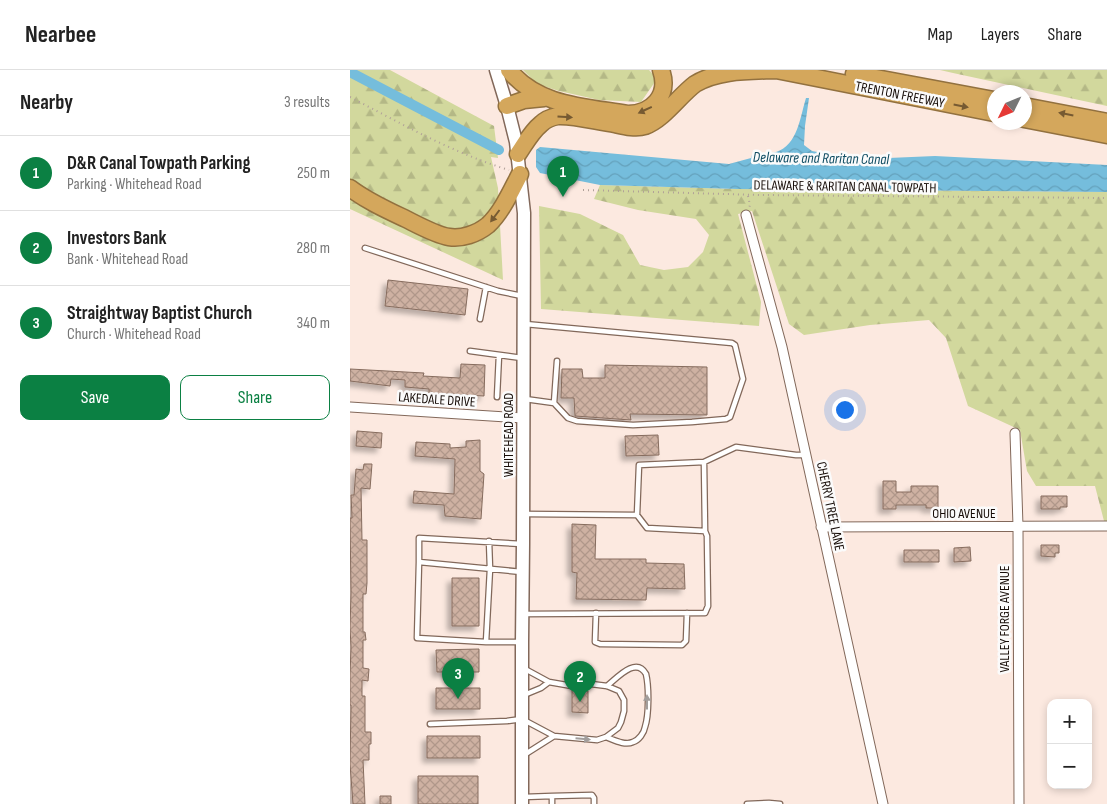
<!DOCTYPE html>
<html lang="en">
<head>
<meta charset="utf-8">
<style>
	body { margin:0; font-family:"Sofia Sans Condensed",sans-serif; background:#f6f6f6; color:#222 }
	.controls { position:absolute; right:15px; bottom:15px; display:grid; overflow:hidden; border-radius:10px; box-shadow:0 2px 8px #0003 }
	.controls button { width:45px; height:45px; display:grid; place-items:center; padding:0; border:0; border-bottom:1px solid #e0e0e0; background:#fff; color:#222; font:25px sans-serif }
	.compass { position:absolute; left:637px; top:15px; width:45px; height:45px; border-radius:50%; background:#fff; box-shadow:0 2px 8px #0003; rotate:227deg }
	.you { position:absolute; left:494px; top:339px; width:18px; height:18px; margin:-12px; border:4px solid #fff; border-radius:50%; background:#1a73e8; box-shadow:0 0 0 8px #1a73e833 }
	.badge { display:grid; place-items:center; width:32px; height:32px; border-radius:50%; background:#0b8043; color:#fff; font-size:16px; font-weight:700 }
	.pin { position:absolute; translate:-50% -41px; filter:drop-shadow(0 1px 2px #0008) }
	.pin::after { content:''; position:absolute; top:26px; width:18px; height:15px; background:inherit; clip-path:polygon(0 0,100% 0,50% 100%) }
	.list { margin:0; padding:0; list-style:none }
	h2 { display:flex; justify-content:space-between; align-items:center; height:65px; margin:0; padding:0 20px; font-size:21px }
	h2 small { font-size:16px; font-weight:400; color:#767676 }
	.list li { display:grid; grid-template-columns:32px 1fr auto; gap:15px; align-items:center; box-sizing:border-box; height:75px; padding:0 20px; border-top:1px solid #e0e0e0 }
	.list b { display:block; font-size:19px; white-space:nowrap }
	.list p { margin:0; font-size:16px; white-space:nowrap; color:#767676 }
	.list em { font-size:16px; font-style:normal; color:#767676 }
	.actions { display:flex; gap:10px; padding:15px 20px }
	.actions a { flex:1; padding:11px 0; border:1px solid #0b8043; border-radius:10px; text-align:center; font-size:18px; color:#0b8043 }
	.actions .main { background:#0b8043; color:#fff }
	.map { position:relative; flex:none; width:757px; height:734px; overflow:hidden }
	header { display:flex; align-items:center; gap:30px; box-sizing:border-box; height:70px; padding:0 25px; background:#fff; border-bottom:1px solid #e0e0e0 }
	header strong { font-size:24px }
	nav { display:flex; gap:28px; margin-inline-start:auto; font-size:18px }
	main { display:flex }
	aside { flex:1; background:#fff }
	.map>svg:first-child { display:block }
	.forest { fill:url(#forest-firs) }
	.water { fill:url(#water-waves) }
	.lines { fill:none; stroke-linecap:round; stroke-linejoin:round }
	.canal { stroke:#75bddc; stroke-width:10 }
	.building { fill:url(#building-cross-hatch); stroke:#866c5e; filter:url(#shadow) }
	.lane-casing { stroke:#82685a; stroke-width:7 }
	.street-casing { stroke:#82685a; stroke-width:11 }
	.secondary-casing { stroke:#82685a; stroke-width:15 }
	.highway-casing { stroke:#92713f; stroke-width:19 }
	.path { stroke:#b0a098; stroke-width:2; stroke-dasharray:1 4; stroke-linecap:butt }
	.lane { stroke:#fff; stroke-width:4.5 }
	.street { stroke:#fff; stroke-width:9 }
	.secondary { stroke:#fff; stroke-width:12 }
	.highway { stroke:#d4a75c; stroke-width:16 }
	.oneway { fill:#765a32 }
	.oneway2 { fill:#a29e9c }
	.labels { text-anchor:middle; stroke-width:5; stroke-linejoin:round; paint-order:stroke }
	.street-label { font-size:14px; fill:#170d08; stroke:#fbfbfb }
	.water-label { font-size:15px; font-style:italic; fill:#0f4c62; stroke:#fbfbfb }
</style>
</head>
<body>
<header>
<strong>Nearbee</strong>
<nav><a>Map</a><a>Layers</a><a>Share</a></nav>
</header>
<main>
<aside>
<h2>Nearby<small>3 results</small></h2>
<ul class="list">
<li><span class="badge">1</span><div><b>D&amp;R Canal Towpath Parking</b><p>Parking · Whitehead Road</p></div><em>250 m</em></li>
<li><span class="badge">2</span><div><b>Investors Bank</b><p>Bank · Whitehead Road</p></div><em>280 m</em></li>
<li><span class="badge">3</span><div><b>Straightway Baptist Church</b><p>Church · Whitehead Road</p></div><em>340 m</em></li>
</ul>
<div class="actions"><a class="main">Save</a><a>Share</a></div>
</aside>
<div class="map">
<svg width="757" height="734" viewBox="0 0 757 734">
	<defs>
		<pattern id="forest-firs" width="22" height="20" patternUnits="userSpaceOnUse" patternTransform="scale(1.25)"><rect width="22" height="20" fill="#d2d89d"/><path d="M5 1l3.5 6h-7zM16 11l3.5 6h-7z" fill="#b4b886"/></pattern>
		<pattern id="water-waves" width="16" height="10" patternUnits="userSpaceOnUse" patternTransform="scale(1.25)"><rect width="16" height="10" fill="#75bddc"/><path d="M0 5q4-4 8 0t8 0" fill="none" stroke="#64a1bb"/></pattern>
		<pattern id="building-cross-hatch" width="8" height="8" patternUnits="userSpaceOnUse" patternTransform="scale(1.25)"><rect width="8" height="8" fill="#ceb1a2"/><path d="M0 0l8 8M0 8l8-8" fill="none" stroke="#b0978a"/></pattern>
		<filter id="shadow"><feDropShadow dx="-4.5" dy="4.5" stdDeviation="2.5" flood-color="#0004"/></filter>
	</defs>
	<rect width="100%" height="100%" fill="#fce9e0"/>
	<path class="forest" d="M 0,0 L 40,0 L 144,56 L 148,88 L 141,87 L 148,118 L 153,210 L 0,139 Z
		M 173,0 L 299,0 L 307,9 L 291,32 L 249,30 L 209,21 L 187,14 Z
		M 590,0 L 757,0 L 757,36 L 603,3 Z
		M 250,115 L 387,119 L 757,122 L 757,451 L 754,451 L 745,416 L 686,416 L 677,401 L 670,360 L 618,336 L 596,268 L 579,250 L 520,255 L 454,265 L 439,254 L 402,141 L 388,144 L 411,232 L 409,256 L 191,239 L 189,136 L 230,144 L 273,165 L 290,195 L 314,200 L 338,197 L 353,182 L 359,165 L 346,149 L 288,140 L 244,129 Z"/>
	<path class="water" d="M 456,28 L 459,28 L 455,56 L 454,75 L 462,81 L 489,86 L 489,88 L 515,89 L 585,86 L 757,95 L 757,122 L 387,119 L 250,115 L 190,103 L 186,97 L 186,80 L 190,77 L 379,94 L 401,88 L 402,85 C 410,84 419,84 426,82 C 448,75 450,47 456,28 Z"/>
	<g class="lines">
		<path class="canal" d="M 0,2 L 149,80"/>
	</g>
	<path class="building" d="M 38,210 L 118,219 L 115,245 L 35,236 Z
		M 111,294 L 135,295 L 134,326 L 79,323 L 79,319 L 55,317 L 55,310 L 41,309 L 40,316 L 0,311 L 0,299 L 74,303 L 73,306 L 110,308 Z
		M 255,295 L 357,297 L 357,345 L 280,344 L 281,350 L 225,346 L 224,328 L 211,328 L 212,299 L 232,299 L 233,308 L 255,308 Z
		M 7,361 L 32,363 L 31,378 L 6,376 Z
		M 308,365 L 309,385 L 276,386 L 275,366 Z
		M 130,370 L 130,401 L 134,404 L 131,449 L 95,446 L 94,435 L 63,433 L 64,421 L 104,424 L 105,389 L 65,386 L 66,372 L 100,374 L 100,378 L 116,377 L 116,371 Z
		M 14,394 L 22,394 L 20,419 L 11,418 L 12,470 L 17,470 L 17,513 L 16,524 L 13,524 L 13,562 L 15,562 L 16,570 L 13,570 L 13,598 L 19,599 L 18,611 L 12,610 L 12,626 L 15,626 L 15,662 L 21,662 L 21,674 L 19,674 L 19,690 L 13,690 L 15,734 L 3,734 L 0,694 L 1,635 L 0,635 L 0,605 L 1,577 L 0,558 L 1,523 L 0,448 L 2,448 L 1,425 L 4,425 L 6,399 L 13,400 Z
		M 533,411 L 546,411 L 546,422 L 561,422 L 561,416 L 588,416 L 588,438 L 576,438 L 576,435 L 546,435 L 546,439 L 533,439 Z
		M 691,426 L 717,426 L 717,437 L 710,437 L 710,439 L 691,439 Z
		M 222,454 L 246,455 L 245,489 L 296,489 L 296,493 L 334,494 L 335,519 L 297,518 L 296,530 L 226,529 L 227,503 L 222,502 Z
		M 691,475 L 709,475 L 709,483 L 705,483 L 705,487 L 691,486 Z
		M 620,477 L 621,491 L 604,492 L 604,478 Z
		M 554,480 L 589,480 L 589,492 L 554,492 Z
		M 102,508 L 129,508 L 129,556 L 102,556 Z
		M 129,579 L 129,602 L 87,602 L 86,580 Z
		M 222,605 L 232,605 L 231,611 L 228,613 L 227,617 L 231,619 L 231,620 L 238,621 L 238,643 L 222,642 L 222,620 L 225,619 L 226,616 L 225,613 L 222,612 Z
		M 86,618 L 130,618 L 130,639 L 86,639 Z
		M 77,666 L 130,666 L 130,688 L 77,688 Z
		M 68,706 L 128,706 L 128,734 L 68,734 Z
		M 30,726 L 41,726 L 41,734 L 30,734 Z"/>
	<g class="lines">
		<g class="lane-casing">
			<path id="lane" d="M 15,178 L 148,221 L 172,226
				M 130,249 L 136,217
				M 175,254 L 382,273 L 385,275 L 393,309 L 380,347 L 376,349 L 342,352 L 283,355 L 227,351 L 218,348 L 204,333 L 175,329
				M 120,281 L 172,288
				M 147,327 L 149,285
				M 204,333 L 207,291
				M 354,392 L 355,461
				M 287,445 L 289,395 L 354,392 L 386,377 L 446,385 L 456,385
				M 69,492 L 69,468 L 172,474
				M 246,543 L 245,572 L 250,574 L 332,575 L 336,571 L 337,543
				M 173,544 L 355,543 L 358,536 L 357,466 L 355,461 L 297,458 L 287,445 L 175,444
				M 136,572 L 140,499 L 139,471
				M 170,572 L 136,572 L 67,568 L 69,492 L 172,502
				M 175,599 L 199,612 L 222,616
				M 174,625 L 191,618 L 199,612
				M 80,654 L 157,651 L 172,649 L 204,666
				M 256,667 C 264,670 275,676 283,672 C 289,670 294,663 295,657 C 299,645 299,617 296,604 C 286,586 267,608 257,616
				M 174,685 L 204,666 L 247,670 L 256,667 L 268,658 L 271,652 L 274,641 L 274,630 L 269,621 L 257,616 L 241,614 L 231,615
				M 202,726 L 242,725 L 244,728 L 244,734
				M 174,727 L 202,726 L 202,734
				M 397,734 L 419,733 L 430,734"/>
		</g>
		<g class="street-casing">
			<path id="street" d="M 396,145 L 432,277 L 533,734
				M 0,337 L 173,348
				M 665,363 L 668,456 L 669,734
				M 471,457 L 757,456"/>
		</g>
		<g class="secondary-casing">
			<path id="secondary" d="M 146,0 L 157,36 L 166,72 L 174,143 L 173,474 L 172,572 L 172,734"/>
		</g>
		<g class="highway-casing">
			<path id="highway" d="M 159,0 C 187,36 236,37 278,44 C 302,44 320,25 311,0
				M 426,0 L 644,43
				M 504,4 L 644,30
				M 157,36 L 174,30 L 194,28
				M 674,36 L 757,52
				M 674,49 L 757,65
				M 168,84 C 175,74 181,62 191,54 C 195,50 202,47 208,46 C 224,45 248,52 265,54 C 274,56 286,59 295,56 C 314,49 329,26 345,14 C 368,0 399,1 426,0
				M 0,118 C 17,131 37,140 56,149 C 68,155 86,165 99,167 C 112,169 127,164 138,155 C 152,142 161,121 170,104"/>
		</g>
		<path class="path" d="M 0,27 C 52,54 103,83 159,100
			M 233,120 L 410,125 L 757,128
			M 398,126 L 400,135 L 399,138"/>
		<use href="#lane" class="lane"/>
		<use href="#street" class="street"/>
		<use href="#secondary" class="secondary"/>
		<use href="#highway" class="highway"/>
	</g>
	<defs><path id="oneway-solid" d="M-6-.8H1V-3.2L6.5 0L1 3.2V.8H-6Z" transform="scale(1.25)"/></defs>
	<g class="oneway">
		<use href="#oneway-solid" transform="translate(611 36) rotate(11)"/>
		<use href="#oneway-solid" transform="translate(295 40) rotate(155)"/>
		<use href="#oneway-solid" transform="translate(716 44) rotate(-169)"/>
		<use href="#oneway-solid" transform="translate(215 47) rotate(3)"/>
		<use href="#oneway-solid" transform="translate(145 146) rotate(127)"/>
	</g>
	<g class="oneway2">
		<use href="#oneway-solid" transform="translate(297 632) rotate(-90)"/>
		<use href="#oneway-solid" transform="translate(233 669) rotate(5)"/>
	</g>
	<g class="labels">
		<g class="street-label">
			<text transform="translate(550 24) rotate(11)" y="5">TRENTON FREEWAY</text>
			<text transform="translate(495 116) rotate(1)" y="5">DELAWARE &amp; RARITAN CANAL TOWPATH</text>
			<text transform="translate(87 329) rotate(4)" y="5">LAKEDALE DRIVE</text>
			<text transform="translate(158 365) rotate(-90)" y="5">WHITEHEAD ROAD</text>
			<text transform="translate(481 436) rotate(78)" y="5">CHERRY TREE LANE</text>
			<text x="614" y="448">OHIO AVENUE</text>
			<text transform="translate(654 549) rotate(-90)" y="5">VALLEY FORGE AVENUE</text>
		</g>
		<g class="water-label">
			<text transform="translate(471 88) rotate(1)" y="5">Delaware and Raritan Canal</text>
		</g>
	</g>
</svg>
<div class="controls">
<button>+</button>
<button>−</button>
</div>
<svg class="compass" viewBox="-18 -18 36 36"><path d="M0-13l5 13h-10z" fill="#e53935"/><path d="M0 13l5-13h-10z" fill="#767676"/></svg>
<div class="you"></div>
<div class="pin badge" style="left:213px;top:127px">1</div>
<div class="pin badge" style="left:230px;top:632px">2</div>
<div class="pin badge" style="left:108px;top:629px">3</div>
</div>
</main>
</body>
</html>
